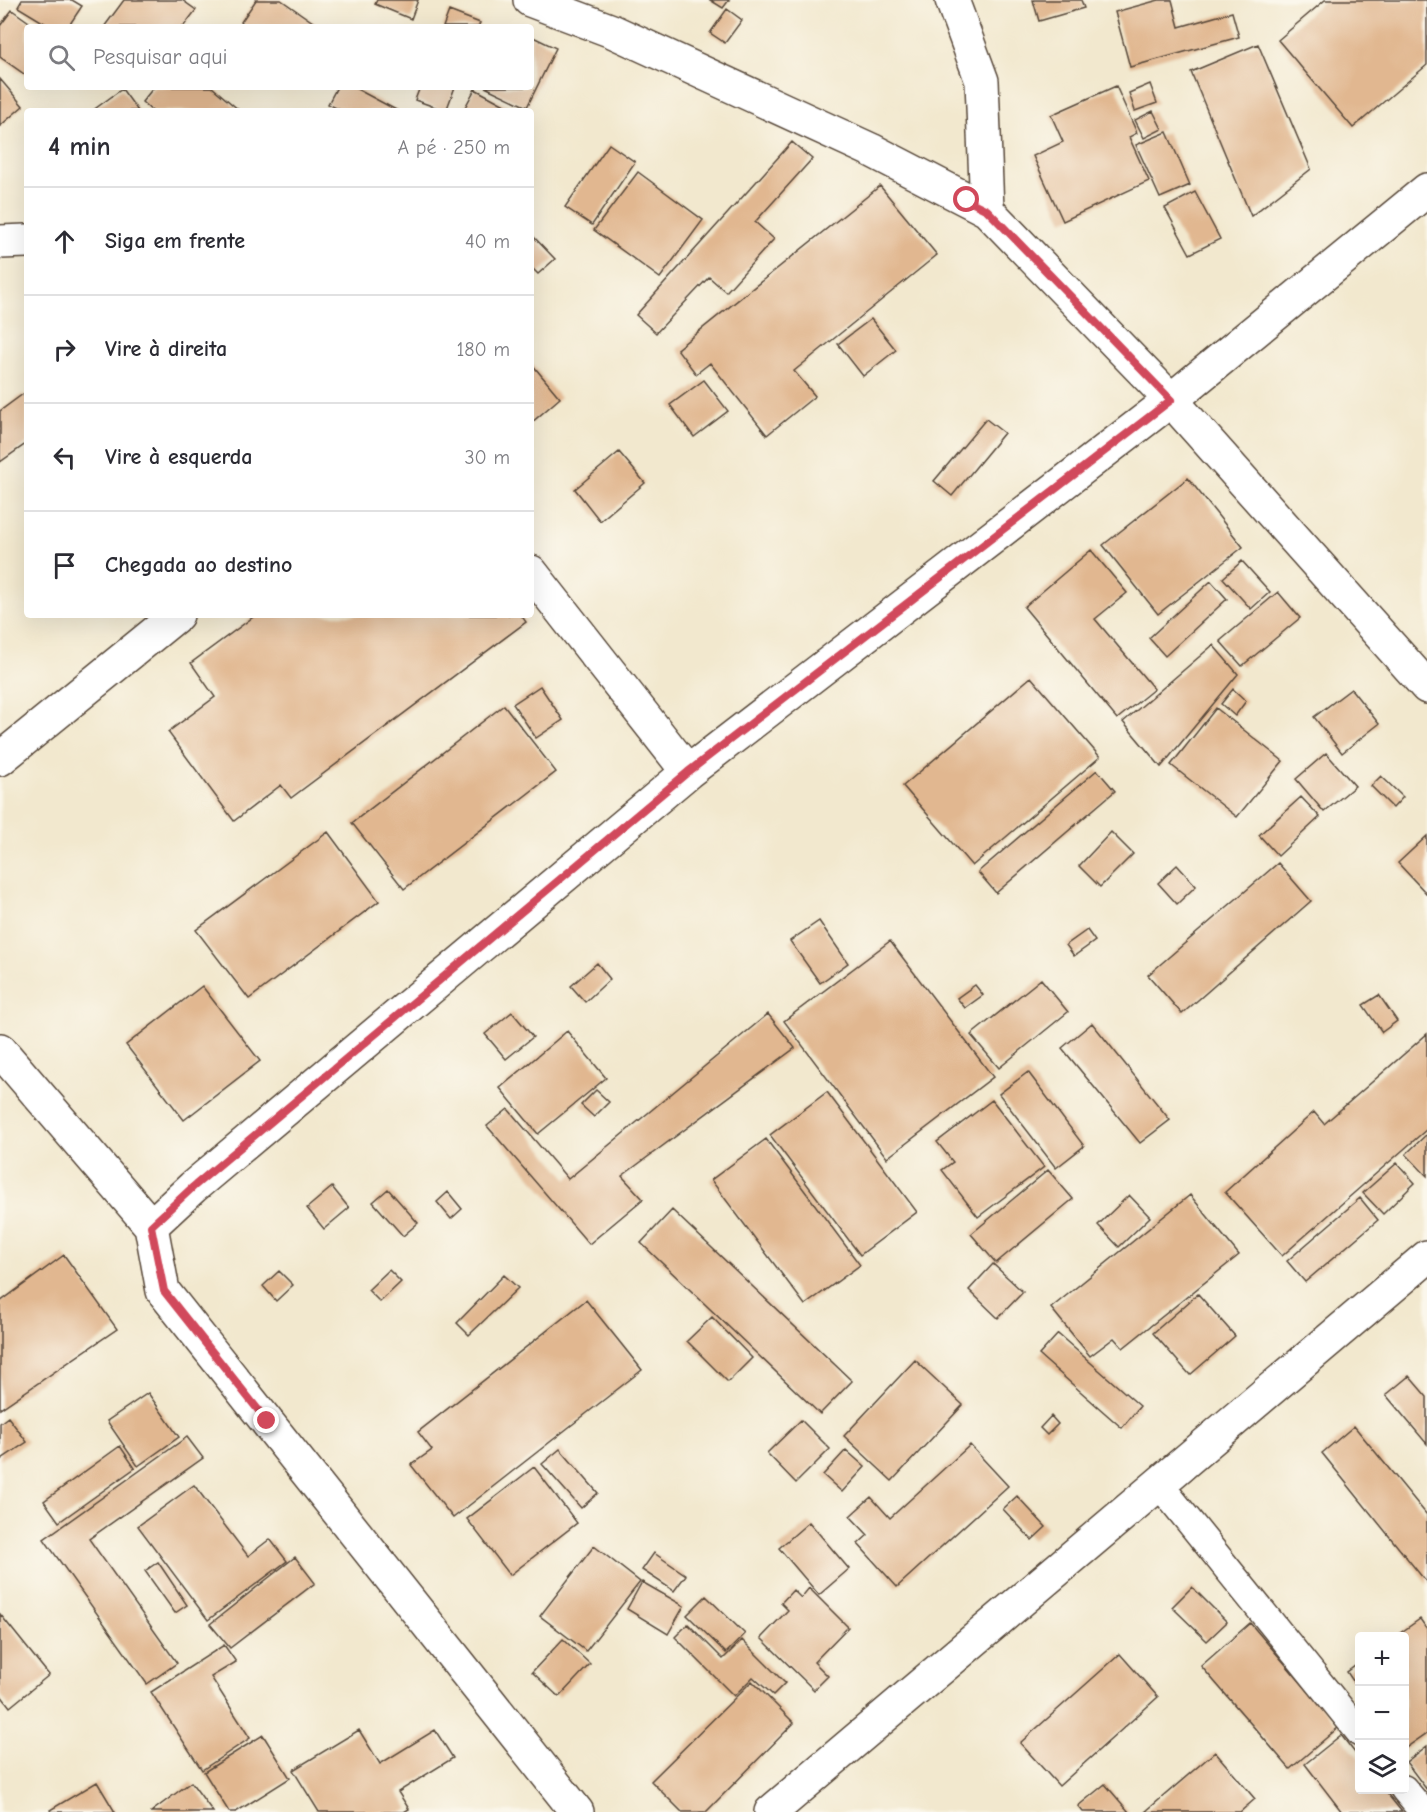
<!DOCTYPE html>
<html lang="pt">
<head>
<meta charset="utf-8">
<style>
	body { margin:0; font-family:"Comic Neue",sans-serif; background:#f7f7f7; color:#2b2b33 }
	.controls { position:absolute; right:18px; bottom:18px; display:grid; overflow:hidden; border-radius:6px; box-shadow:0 6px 24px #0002 }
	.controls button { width:54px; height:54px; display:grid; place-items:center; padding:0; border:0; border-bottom:2px solid #e1e1e2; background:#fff; color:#2b2b33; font:30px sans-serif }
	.stop { position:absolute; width:18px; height:18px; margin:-14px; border:4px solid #d1495b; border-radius:50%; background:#fff }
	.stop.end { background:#d1495b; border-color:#fff; box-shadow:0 2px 6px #0008 }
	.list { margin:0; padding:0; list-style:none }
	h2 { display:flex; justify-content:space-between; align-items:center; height:78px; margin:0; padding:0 24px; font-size:26px }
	h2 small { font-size:20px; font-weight:400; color:#7c7c81 }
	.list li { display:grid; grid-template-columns:39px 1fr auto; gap:18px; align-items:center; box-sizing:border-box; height:108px; padding:0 24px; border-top:2px solid #e1e1e2 }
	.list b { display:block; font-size:22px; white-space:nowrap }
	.list em { font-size:20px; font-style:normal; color:#7c7c81 }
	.icon { flex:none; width:33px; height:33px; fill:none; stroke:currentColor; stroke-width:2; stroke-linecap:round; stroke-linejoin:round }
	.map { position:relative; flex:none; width:1427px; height:1812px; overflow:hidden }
	.search { position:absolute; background:#fff; box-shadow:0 6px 24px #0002; left:24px; top:24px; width:510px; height:66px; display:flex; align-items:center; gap:15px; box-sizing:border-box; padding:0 21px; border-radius:6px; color:#7c7c81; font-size:22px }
	.panel { position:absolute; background:#fff; box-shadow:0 6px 24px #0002; left:24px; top:108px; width:510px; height:510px; border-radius:6px }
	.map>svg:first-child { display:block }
	.building { fill:#e1b790 }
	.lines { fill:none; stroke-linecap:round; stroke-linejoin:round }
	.service-casing { stroke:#564638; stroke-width:30 }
	.minor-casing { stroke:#564638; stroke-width:36 }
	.service { stroke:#fff; stroke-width:27 }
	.minor { stroke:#fff; stroke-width:33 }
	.route { stroke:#d1495b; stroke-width:8 }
</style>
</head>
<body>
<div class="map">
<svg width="1427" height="1812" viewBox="0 0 1427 1812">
	<rect width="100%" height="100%" fill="#fbf7ec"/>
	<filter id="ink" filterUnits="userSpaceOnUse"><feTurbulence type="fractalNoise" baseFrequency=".0167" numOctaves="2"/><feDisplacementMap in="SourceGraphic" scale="12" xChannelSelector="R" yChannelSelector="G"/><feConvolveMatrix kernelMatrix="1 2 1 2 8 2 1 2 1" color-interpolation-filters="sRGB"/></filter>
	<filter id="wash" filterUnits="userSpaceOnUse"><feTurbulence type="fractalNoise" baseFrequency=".008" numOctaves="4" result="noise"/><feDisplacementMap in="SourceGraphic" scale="24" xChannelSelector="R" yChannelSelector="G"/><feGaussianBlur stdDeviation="1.35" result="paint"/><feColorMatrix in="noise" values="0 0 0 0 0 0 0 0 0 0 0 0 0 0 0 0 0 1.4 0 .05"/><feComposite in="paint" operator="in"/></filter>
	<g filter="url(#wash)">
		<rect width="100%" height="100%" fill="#f2e8ce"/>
		<g id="blocks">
			<path class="building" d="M 22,0 L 72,0 L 82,6 L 68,27 L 51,27 L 18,7 Z
				M 124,0 L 182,0 L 196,10 L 183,27 L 104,27 Z
				M 256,0 L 281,0 L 320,27 L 248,27 L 241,22 Z
				M 377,0 L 418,0 L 411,19 L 375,4 Z
				M 710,0 L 729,0 L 723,8 Z
				M 1033,0 L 1081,0 L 1084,8 L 1039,21 Z
				M 1159,0 L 1172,0 L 1179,27 L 1232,12 L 1239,37 L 1130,67 L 1115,12 Z
				M 1325,0 L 1427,0 L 1427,65 L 1353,128 L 1278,40 Z
				M 727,9 L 742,20 L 725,43 L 710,33 Z
				M 12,10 L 36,27 L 27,27 L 27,76 L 0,57 L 0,26 Z
				M 449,11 L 480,23 L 478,27 L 443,27 Z
				M 531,36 L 556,48 L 527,107 L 485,87 L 531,87 Z
				M 1258,44 L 1311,169 L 1251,216 L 1191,72 Z
				M 0,79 L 23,106 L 0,126 Z
				M 1150,84 L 1157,103 L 1135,111 L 1129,93 Z
				M 1116,86 L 1137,133 L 1129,137 L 1149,181 L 1063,221 L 1033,156 L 1063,142 L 1051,115 Z
				M 154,87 L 212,87 L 240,111 L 152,111 L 142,102 Z
				M 337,87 L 353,87 L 398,111 L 342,111 L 328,104 Z
				M 420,87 L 455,87 L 446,111 L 415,100 Z
				M 122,89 L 138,111 L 92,111 Z
				M 475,89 L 512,109 L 516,111 L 463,111 Z
				M 1153,111 L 1162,129 L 1144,138 L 1135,120 Z
				M 1167,132 L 1190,185 L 1160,198 L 1136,145 Z
				M 792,142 L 812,159 L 755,222 L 774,239 L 726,292 L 709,277 L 656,333 L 636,315 Z
				M 609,144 L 635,162 L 592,225 L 565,207 Z
				M 638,172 L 703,220 L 660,278 L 594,230 Z
				M 880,186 L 937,255 L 794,371 L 815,396 L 767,435 L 710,363 L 696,374 L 677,349 Z
				M 1195,192 L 1220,239 L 1190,254 L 1165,208 Z
				M 531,234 L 555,259 L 538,274 L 531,267 Z
				M 871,319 L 896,350 L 863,376 L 838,344 Z
				M 531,363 L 560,398 L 531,423 Z
				M 704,380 L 728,411 L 694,437 L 670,405 Z
				M 23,394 L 27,399 L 27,443 L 0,462 L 0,411 Z
				M 986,419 L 1004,433 L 952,496 L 934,481 Z
				M 619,452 L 645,483 L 600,521 L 575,489 Z
				M 1188,478 L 1243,547 L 1158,614 L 1103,545 Z
				M 1091,550 L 1127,593 L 1095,619 L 1154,689 L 1117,719 L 1024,607 Z
				M 1242,561 L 1270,592 L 1251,609 L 1223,578 Z
				M 1211,581 L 1227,599 L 1165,656 L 1149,638 Z
				M 1278,592 L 1300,618 L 1242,666 L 1220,641 Z
				M 256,615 L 521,615 L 526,622 L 291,798 L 281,785 L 234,821 L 168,732 L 215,697 L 191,663 Z
				M 1213,645 L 1238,674 L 1161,767 L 1123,722 Z
				M 1031,677 L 1100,757 L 972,866 L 903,786 Z
				M 540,686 L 563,720 L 536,738 L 513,704 Z
				M 1233,689 L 1246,701 L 1235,716 L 1221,704 Z
				M 1351,689 L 1379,724 L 1342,753 L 1314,717 Z
				M 504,705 L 556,772 L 404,889 L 352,823 Z
				M 1216,708 L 1283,761 L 1237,817 L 1171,765 Z
				M 1326,753 L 1355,786 L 1324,812 L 1296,779 Z
				M 1097,770 L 1115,791 L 996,893 L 978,872 Z
				M 1381,776 L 1403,797 L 1393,808 L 1371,786 Z
				M 1301,797 L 1320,817 L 1278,856 L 1259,835 Z
				M 328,832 L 379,901 L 249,999 L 196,930 Z
				M 1111,832 L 1133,854 L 1100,887 L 1079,866 Z
				M 1427,836 L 1427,894 L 1398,863 Z
				M 1278,863 L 1311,901 L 1182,1014 L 1148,975 Z
				M 1177,865 L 1196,886 L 1177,904 L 1158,883 Z
				M 819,921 L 848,963 L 820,983 L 790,941 Z
				M 1087,930 L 1095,941 L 1074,956 L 1066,945 Z
				M 890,941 L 993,1077 L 887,1158 L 784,1021 Z
				M 597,963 L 610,979 L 585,1002 L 571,986 Z
				M 1041,979 L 1068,1012 L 999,1068 L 971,1035 Z
				M 975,985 L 983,995 L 965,1008 L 957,998 Z
				M 202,986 L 260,1061 L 184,1120 L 126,1045 Z
				M 1379,995 L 1397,1021 L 1382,1032 L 1363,1005 Z
				M 512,1012 L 533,1037 L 506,1059 L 485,1034 Z
				M 768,1014 L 795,1048 L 622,1176 L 643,1199 L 589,1244 L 487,1126 L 508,1109 L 568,1179 Z
				M 1092,1023 L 1170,1120 L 1140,1143 L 1062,1048 Z
				M 567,1031 L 606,1078 L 538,1134 L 500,1088 Z
				M 1427,1034 L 1427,1129 L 1282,1256 L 1225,1192 L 1314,1112 L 1324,1124 Z
				M 1028,1072 L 1084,1146 L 1056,1168 L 999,1094 Z
				M 596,1090 L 609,1102 L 594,1117 L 581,1105 Z
				M 827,1092 L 917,1212 L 860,1255 L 770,1135 Z
				M 992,1100 L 1044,1167 L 978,1217 L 942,1170 L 953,1162 L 937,1142 Z
				M 1427,1134 L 1427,1176 L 1406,1154 Z
				M 766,1139 L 860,1265 L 805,1305 L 711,1180 Z
				M 1397,1163 L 1415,1183 L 1383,1214 L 1363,1193 Z
				M 1048,1170 L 1073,1199 L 996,1263 L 971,1234 Z
				M 332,1187 L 349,1208 L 324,1229 L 307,1208 Z
				M 388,1189 L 418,1223 L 403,1236 L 373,1202 Z
				M 448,1192 L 462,1209 L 451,1219 L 437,1202 Z
				M 1129,1195 L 1150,1217 L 1119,1247 L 1098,1225 Z
				M 1190,1195 L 1239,1255 L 1123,1348 L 1114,1338 L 1090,1356 L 1051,1308 Z
				M 1360,1198 L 1378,1220 L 1305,1282 L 1287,1261 Z
				M 672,1210 L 852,1381 L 820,1414 L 641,1243 Z
				M 64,1255 L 117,1329 L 0,1409 L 0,1302 Z
				M 993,1264 L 1023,1292 L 998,1318 L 969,1290 Z
				M 389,1270 L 401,1282 L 380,1302 L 368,1290 Z
				M 279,1271 L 293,1285 L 276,1301 L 263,1286 Z
				M 504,1275 L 518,1288 L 469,1335 L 457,1323 Z
				M 1198,1294 L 1235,1336 L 1190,1375 L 1153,1333 Z
				M 586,1300 L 642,1370 L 453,1518 L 411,1465 L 432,1450 L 418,1432 Z
				M 712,1317 L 752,1358 L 728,1382 L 687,1341 Z
				M 1058,1334 L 1140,1406 L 1122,1428 L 1039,1355 Z
				M 915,1360 L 963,1405 L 892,1481 L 844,1436 Z
				M 1409,1376 L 1427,1397 L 1427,1444 L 1386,1395 Z
				M 148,1393 L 179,1437 L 138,1466 L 107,1421 Z
				M 1051,1416 L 1058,1424 L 1047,1435 L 1040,1428 Z
				M 8,1417 L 27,1442 L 0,1460 L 0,1423 Z
				M 801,1420 L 830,1449 L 796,1483 L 767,1453 Z
				M 1354,1426 L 1427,1515 L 1427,1583 L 1322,1453 Z
				M 187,1437 L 203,1458 L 89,1539 L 177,1663 L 147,1684 L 44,1539 Z
				M 970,1445 L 1008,1486 L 897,1587 L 858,1544 L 868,1535 L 850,1516 L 871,1497 L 890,1518 Z
				M 120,1446 L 135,1468 L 59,1522 L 44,1501 Z
				M 560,1449 L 598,1493 L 581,1508 L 542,1464 Z
				M 846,1450 L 865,1467 L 842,1492 L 823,1475 Z
				M 534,1467 L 577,1523 L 510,1575 L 467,1519 Z
				M 194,1485 L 248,1556 L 270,1539 L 287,1561 L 208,1620 L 138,1526 Z
				M 1017,1496 L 1046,1527 L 1032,1540 L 1003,1509 Z
				M 809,1522 L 849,1569 L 819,1595 L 779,1548 Z
				M 594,1546 L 640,1582 L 586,1651 L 540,1616 Z
				M 654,1553 L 686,1575 L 674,1591 L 642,1570 Z
				M 295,1557 L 315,1583 L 230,1648 L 210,1624 Z
				M 158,1562 L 187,1605 L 175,1613 L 145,1571 Z
				M 642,1582 L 684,1606 L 668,1634 L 627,1609 Z
				M 1192,1587 L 1227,1622 L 1207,1641 L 1172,1607 Z
				M 809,1588 L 848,1627 L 814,1662 L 828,1676 L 814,1690 L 761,1638 L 788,1610 L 781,1603 L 793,1590 L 801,1598 Z
				M 706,1596 L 745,1634 L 726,1653 L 687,1615 Z
				M 0,1614 L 49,1675 L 10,1707 L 0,1694 Z
				M 1420,1619 L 1427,1629 L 1427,1733 L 1404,1749 L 1404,1636 L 1396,1636 Z
				M 1250,1623 L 1339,1727 L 1290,1769 L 1201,1666 Z
				M 688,1624 L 723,1659 L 742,1640 L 785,1683 L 773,1695 L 753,1677 L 734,1696 L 675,1637 Z
				M 563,1639 L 590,1664 L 559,1697 L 532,1672 Z
				M 224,1645 L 236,1662 L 211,1677 L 250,1738 L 202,1770 L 151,1692 Z
				M 1120,1654 L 1158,1697 L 1059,1786 L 1020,1743 Z
				M 1359,1663 L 1359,1690 L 1347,1672 Z
				M 752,1681 L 794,1723 L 706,1812 L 682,1812 L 651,1781 Z
				M 359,1730 L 380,1764 L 435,1730 L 453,1758 L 398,1792 L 409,1809 L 404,1812 L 319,1812 L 293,1770 Z
				M 263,1735 L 290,1778 L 236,1812 L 229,1812 L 204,1772 Z
				M 1341,1735 L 1359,1758 L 1359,1790 L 1384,1790 L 1402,1812 L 1342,1812 L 1305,1764 Z
				M 1427,1746 L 1427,1790 L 1406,1762 Z
				M 1215,1752 L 1255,1799 L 1240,1812 L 1145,1812 Z
				M 97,1782 L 115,1812 L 51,1812 L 50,1810 Z
				M 191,1782 L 213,1812 L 151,1812 Z
				M 1105,1784 L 1129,1812 L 1083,1812 L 1078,1806 Z"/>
		</g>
	</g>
	<g filter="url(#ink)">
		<use href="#blocks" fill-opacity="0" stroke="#564638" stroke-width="1.5"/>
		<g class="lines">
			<g class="service-casing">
				<path id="service" d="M 1159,1484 L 1360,1733
					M 1404,1789 L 1423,1812"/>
			</g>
			<g class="minor-casing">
				<path id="minor" d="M 530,0 L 612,31 L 871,150 L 987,210 L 1171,400 L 1427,687
					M 952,0 L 982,81 L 987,210
					M 0,242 L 27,241
					M 531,572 L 688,772
					M 0,759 L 177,615
					M 0,1050 L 151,1226 L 163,1291 L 577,1812
					M 151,1226 L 193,1187 L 688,772 L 1171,400 L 1427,190
					M 771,1812 L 1427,1257"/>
			</g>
			<use href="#service" class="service"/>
			<use href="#minor" class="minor"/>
		</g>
	</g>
	<g class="lines" filter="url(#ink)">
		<path class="route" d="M 267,1421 L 164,1291 L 151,1226 L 193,1187 L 688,772 L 1171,400 L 987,210 L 967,200"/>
	</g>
</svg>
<div class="controls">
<button>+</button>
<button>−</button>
<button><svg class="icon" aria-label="layers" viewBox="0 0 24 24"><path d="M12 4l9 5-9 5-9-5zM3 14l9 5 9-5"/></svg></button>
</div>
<div class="stop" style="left:967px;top:200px"></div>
<div class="stop end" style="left:267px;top:1421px"></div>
<div class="search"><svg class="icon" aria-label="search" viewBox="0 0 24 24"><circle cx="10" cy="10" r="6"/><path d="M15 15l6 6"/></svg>Pesquisar aqui</div>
<section class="panel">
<h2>4 min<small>A pé · 250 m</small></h2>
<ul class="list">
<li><svg class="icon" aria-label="ahead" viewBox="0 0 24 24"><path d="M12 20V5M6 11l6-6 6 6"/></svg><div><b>Siga em frente</b></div><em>40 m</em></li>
<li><svg class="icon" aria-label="right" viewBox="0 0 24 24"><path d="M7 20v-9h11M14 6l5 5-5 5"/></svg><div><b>Vire à direita</b></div><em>180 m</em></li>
<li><svg class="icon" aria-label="left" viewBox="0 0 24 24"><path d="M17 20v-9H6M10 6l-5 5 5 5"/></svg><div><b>Vire à esquerda</b></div><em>30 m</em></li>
<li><svg class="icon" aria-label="arrive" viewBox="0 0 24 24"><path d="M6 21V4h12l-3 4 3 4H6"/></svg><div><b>Chegada ao destino</b></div></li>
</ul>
</section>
</div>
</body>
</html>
